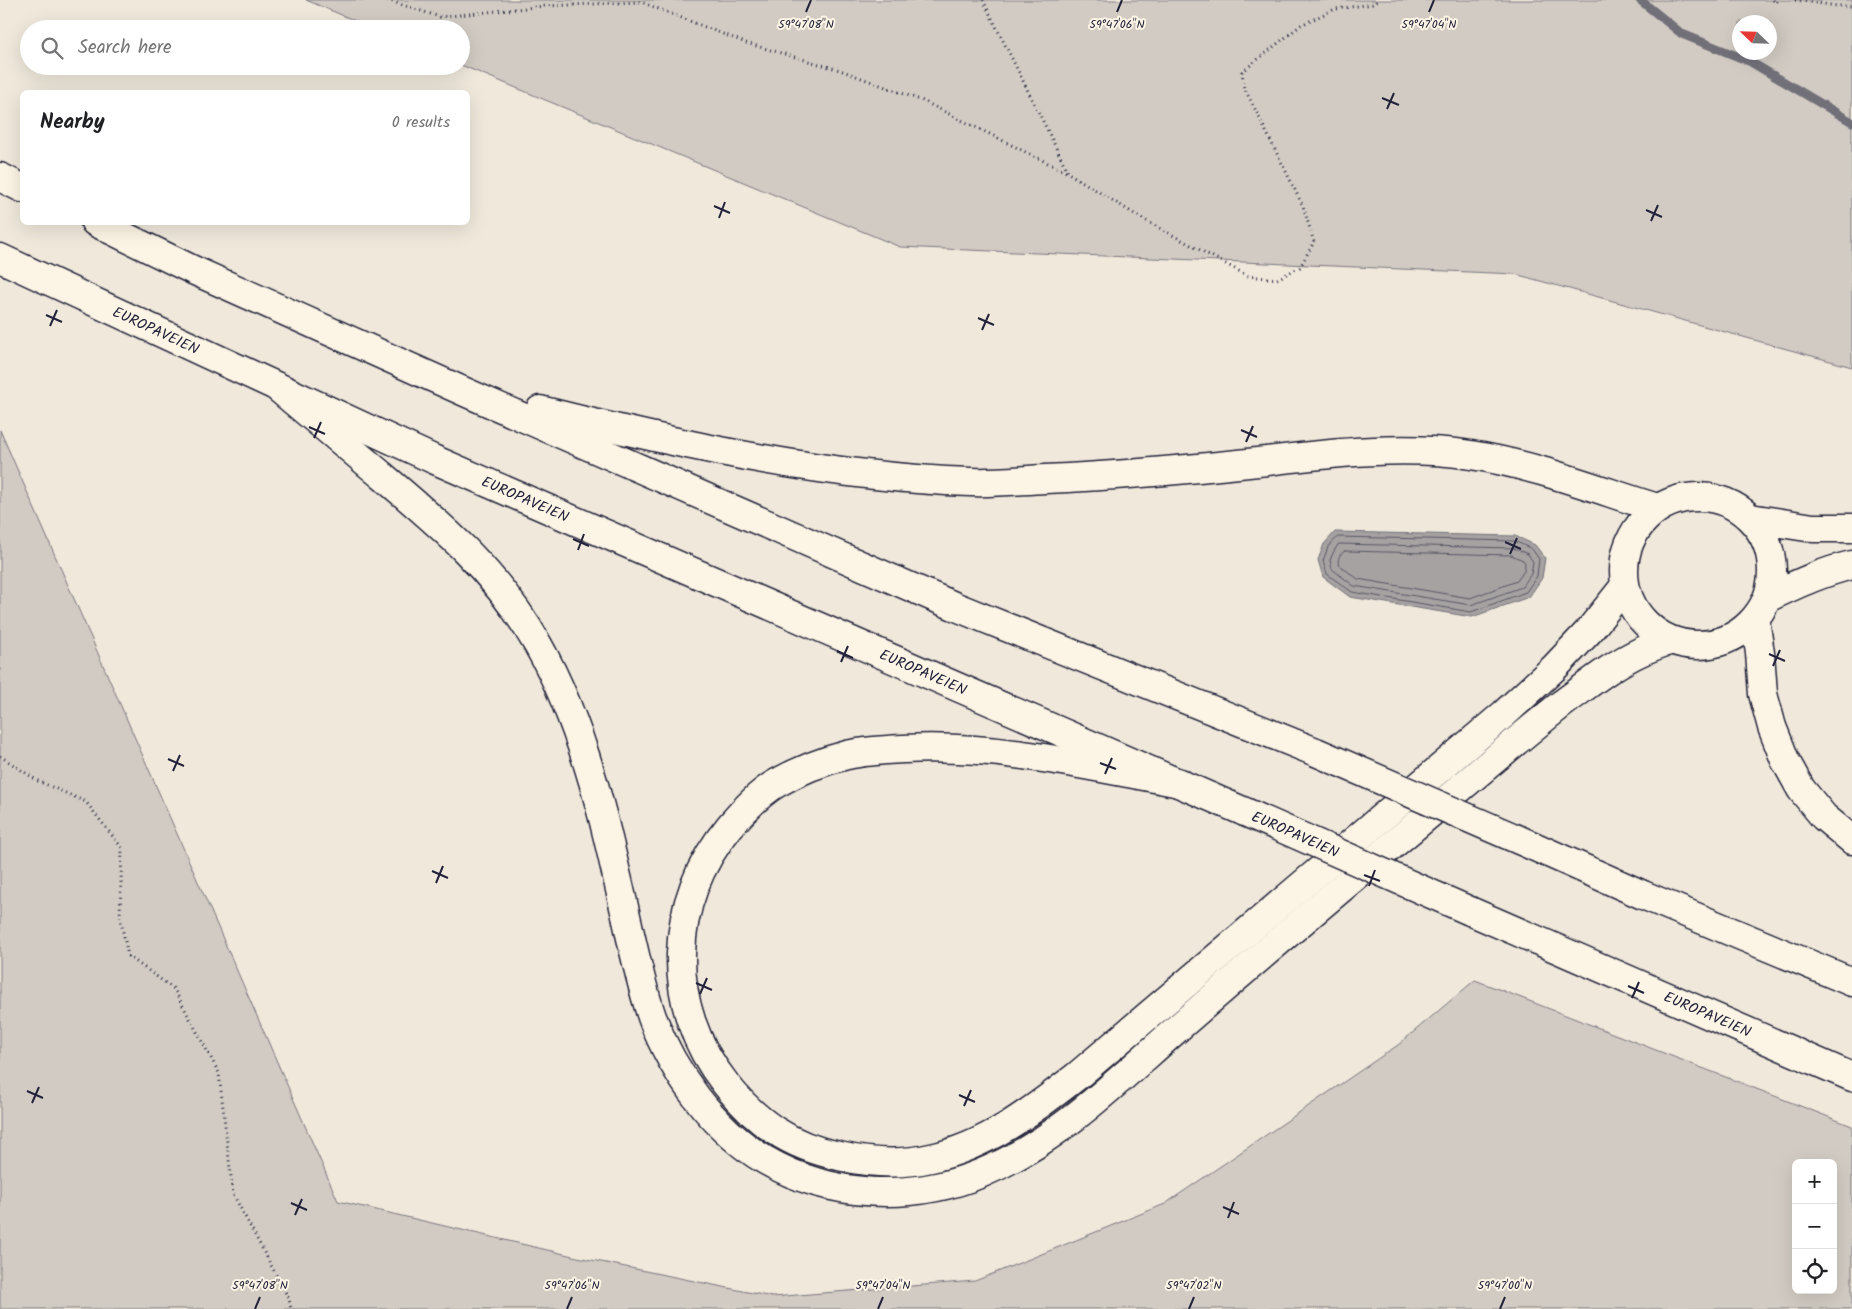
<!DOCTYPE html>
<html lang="en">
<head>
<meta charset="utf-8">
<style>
	body { margin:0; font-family:Kalam,sans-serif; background:#f6f6f6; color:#202124 }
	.controls { position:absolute; right:15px; bottom:15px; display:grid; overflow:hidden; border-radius:8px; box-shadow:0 5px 20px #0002 }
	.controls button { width:45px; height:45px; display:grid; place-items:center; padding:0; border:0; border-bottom:1px solid #e0e0e0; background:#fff; color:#202124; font:25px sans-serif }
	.compass { position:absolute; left:1732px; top:15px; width:45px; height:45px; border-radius:50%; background:#fff; box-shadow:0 5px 20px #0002; rotate:293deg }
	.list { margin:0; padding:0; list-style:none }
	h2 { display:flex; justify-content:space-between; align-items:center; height:65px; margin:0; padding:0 20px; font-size:21px }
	h2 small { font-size:16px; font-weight:400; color:#757577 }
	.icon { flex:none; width:28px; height:28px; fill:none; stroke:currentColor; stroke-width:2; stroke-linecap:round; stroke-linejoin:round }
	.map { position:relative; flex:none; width:1852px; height:1309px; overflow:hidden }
	.search { position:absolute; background:#fff; box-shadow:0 5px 20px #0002; left:20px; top:20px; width:450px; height:55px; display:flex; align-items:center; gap:12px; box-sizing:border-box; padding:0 18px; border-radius:28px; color:#757577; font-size:19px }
	.panel { position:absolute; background:#fff; box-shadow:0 5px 20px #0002; left:20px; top:90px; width:450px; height:135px; border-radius:8px }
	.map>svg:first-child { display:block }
	.green { fill:#d1cbc3; stroke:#7a767f; fill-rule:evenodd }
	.water { fill:#a6a2a2; stroke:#716f79 }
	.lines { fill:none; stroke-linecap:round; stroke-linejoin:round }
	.shore { stroke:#575564; stroke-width:1 }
	.stream { stroke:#716f79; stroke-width:9 }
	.secondary-casing { stroke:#22223b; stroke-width:31 }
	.motorway-casing { stroke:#22223b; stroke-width:31 }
	.path { stroke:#22223b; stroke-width:3; stroke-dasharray:1 4; stroke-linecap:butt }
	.secondary { stroke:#fcf5e5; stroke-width:28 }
	.motorway { stroke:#fcf5e5; stroke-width:28 }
	.motorway-bridge-casing { stroke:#22223b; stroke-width:31; stroke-linecap:butt }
	.motorway-bridge { stroke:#fcf5e5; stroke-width:28 }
	.ticks { fill:none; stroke:#22223b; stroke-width:2 }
	.labels { text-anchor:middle; stroke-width:4; stroke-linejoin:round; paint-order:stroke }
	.street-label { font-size:15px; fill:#22223b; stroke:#fcf5e5 }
	.ticks-label { font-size:12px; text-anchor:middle; fill:#22223b; stroke:#fcf5e5; stroke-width:4; stroke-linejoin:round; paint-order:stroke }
</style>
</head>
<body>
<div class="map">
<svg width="1852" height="1309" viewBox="0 0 1852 1309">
	<rect width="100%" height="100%" fill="#efe8db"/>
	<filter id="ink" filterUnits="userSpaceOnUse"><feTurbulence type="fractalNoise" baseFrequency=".02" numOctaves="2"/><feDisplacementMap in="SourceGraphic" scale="10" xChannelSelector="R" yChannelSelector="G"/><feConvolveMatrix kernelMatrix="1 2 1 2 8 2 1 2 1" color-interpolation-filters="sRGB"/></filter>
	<g filter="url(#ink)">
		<path class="green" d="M 306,0 L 1852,0 L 1852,367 L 1515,274 L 900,247 L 461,65 L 461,29 L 375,29 ZM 1740,22 L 1770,22 L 1770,52 L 1740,52 Z
			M 0,430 L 338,1201 L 577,1257 L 772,1297 L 975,1281 L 1165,1204 L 1398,1045 L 1475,980 L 1852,1126 L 1852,1309 L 0,1309 ZM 1796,1163 L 1833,1163 L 1833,1290 L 1796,1290 Z"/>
		<path class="water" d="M 1335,532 L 1515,536 L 1535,545 L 1545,558 L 1542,578 L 1529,597 L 1472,617 L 1350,597 L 1323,577 L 1318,560 L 1324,544 Z"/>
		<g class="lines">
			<path class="shore" d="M 1338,537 L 1514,541 L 1532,549 L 1539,559 L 1537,576 L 1526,592 L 1471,612 L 1352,592 L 1327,574 L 1323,561 L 1328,547 Z
				M 1339,544 L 1513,548 L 1528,554 L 1533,562 L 1531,574 L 1522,587 L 1471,605 L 1354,586 L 1332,569 L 1330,560 L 1334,551 Z
				M 1345,551 L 1511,555 L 1523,560 L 1525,563 L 1524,571 L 1517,581 L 1470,598 L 1358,579 L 1339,565 C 1337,560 1339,554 1345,551 Z"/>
			<path class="stream" d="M 1640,0 L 1682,34 L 1749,61 L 1852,122"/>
			<g class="secondary-casing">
				<path id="secondary" d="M1624 571a74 74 0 1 1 148 0a74 74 0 1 1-148 0Z
					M 1750,518 L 1813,528 L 1852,528
					M 1767,598 C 1795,585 1822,572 1852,565"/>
			</g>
			<g class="motorway-casing">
				<g id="motorway">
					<path d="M 0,177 L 22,188"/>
					<path d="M 95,222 L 193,270 L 465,392 L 954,606 L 1316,752"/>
					<path id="s1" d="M 0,258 L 433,459 L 1245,812"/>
					<path d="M 277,387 C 311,416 345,444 379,473 C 442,526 497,572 538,645 C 568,698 588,759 603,818 C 613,858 622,898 631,938 C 637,964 643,991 652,1017 C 673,1073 713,1129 765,1160 C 830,1198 912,1202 982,1173 C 1054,1143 1113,1085 1171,1034 C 1261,955 1353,878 1445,801 C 1484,768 1523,735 1563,703 C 1588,685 1612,665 1640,652 C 1649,648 1659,644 1669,641"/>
					<path d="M 540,410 C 681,445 825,477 971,482 C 996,483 1021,480 1045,479 C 1120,476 1193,469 1267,461 C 1331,453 1407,445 1471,455 C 1535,465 1596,489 1657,508"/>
					<path d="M 1755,619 L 1760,653 L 1763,694 L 1772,727 L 1785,760 L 1801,789 L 1824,817 L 1852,840"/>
					<path d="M 1180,783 C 1089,766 997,744 904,749 C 885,750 865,751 847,755 C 823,761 798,771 777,783 C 759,793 743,811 730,826 C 667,901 664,1006 725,1083 C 755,1122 790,1146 839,1156 C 869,1163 901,1165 931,1158 C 987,1146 1032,1111 1077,1076 L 1504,714 L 1554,668 L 1589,631 L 1624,587"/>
					<path d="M 1533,846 L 1643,895 L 1852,982"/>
					<path id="s2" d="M 1470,911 L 1852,1077"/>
				</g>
			</g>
			<path class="path" d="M 387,0 L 440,17 L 545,6 L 641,2 L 746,43 L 840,70 L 923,101 L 1070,174 L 1141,218 L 1248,276 L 1277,279 L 1300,267 L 1314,242 L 1303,206 L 1244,87 L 1242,72 L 1301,25 L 1335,9 L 1374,4 L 1378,0
				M 983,0 L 1069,174
				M 1773,0 L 1776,3 L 1778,0
				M 1795,0 L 1837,6 L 1852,6
				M 0,756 L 38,781 L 86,802 L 122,848 L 120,917 L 128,956 L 174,989 L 219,1073 L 233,1194 L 289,1299 L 291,1309"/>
			<use href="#secondary" class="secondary"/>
			<use href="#motorway" class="motorway"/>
			<g class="motorway-bridge-casing">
				<g id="motorway-bridge">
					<path d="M 1316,752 L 1533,846"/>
					<path id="s3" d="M 1245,812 L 1470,911"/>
				</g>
			</g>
			<use href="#motorway-bridge" class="motorway-bridge"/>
		</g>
	</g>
	<path class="ticks" d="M 806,12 L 811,0M 1117,12 L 1122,0M 1429,12 L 1434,0M 1382,98 L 1399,105M 1387,109 L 1394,93M 714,206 L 730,213M 1646,210 L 1662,217M 719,218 L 725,202M 1651,221 L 1658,205M 46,315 L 62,322M 978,318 L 994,325M 50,326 L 57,310M 982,330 L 989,314M 309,427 L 325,434M 1241,430 L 1257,437M 314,438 L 321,422M 1246,442 L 1253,426M 573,539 L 589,546M 1505,542 L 1521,549M 578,550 L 584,534M 1510,554 L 1517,538M 837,651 L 853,658M 1769,654 L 1785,661M 841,662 L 848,646M 1773,666 L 1780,650M 168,759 L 184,766M 1100,763 L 1116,769M 173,771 L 180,755M 1105,774 L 1112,758M 432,871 L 448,878M 1364,875 L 1380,881M 436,883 L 443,866M 1369,886 L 1375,870M 696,983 L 712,990M 1628,986 L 1644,993M 700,994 L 707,978M 1632,998 L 1639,982M 27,1091 L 43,1098M 959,1095 L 975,1102M 32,1103 L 39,1087M 964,1106 L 971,1090M 291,1203 L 307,1210M 1223,1207 L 1239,1214M 295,1215 L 302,1199M 1228,1218 L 1234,1202M 255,1309 L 260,1297M 567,1309 L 572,1297M 878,1309 L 883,1297M 1189,1309 L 1194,1297M 1500,1309 L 1505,1297"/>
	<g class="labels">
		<g class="street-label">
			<text dy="5" stroke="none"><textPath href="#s1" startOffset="172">EUROPAVEIEN</textPath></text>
			<text dy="5" stroke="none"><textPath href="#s1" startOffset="578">EUROPAVEIEN</textPath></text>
			<text dy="5" stroke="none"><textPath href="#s1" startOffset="1012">EUROPAVEIEN</textPath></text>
			<text dy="5" stroke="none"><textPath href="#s3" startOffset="55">EUROPAVEIEN</textPath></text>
			<text dy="5" stroke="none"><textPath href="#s2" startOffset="259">EUROPAVEIEN</textPath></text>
		</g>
	</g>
	<g class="ticks-label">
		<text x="806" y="28">59°47'08"N</text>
		<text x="1117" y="28">59°47'06"N</text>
		<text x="1429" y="28">59°47'04"N</text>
		<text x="260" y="1289">59°47'08"N</text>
		<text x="572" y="1289">59°47'06"N</text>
		<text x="883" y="1289">59°47'04"N</text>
		<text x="1194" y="1289">59°47'02"N</text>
		<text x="1505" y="1289">59°47'00"N</text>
	</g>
</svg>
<div class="controls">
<button>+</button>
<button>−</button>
<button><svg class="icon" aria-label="locate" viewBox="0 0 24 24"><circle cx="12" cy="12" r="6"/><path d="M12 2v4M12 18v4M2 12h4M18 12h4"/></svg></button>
</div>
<svg class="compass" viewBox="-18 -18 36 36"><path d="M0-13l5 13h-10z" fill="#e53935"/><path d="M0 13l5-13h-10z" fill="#757577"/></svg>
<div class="search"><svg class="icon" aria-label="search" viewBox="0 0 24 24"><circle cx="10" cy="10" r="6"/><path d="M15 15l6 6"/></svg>Search here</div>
<section class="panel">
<h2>Nearby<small>0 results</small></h2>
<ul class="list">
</ul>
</section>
</div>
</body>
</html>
